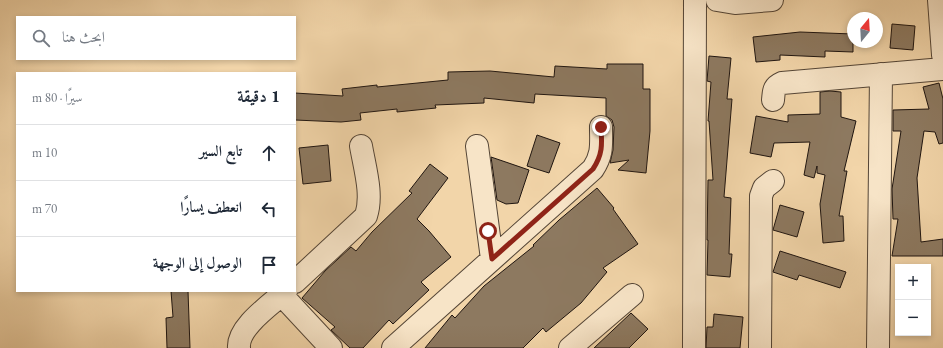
<!DOCTYPE html>
<html lang="ar">
<head>
<meta charset="utf-8">
<style>
	body { margin:0; font-family:"EB Garamond",Amiri,serif; background:#f6f6f7; color:#1f2937; direction:rtl }
	.controls { position:absolute; right:12px; bottom:12px; display:grid; overflow:hidden; border-radius:0px; box-shadow:0 2px 6px #0003 }
	.controls button { width:36px; height:36px; display:grid; place-items:center; padding:0; border:0; border-bottom:1px solid #e0e1e3; background:#fff; color:#1f2937; font:20px sans-serif }
	.compass { position:absolute; left:847px; top:12px; width:36px; height:36px; border-radius:50%; background:#fff; box-shadow:0 2px 6px #0003; rotate:18deg }
	.stop { position:absolute; width:12px; height:12px; margin:-9px; border:3px solid #8f2418; border-radius:50%; background:#fff }
	.stop.end { background:#8f2418; border-color:#fff; box-shadow:0 1px 4px #0008 }
	.list { margin:0; padding:0; list-style:none }
	h2 { display:flex; justify-content:space-between; align-items:center; height:52px; margin:0; padding:0 16px; font-size:17px }
	h2 small { font-size:13px; font-weight:400; color:#747a83 }
	.list li { display:grid; grid-template-columns:26px 1fr auto; gap:12px; align-items:center; box-sizing:border-box; height:56px; padding:0 16px; border-top:1px solid #e0e1e3 }
	.list b { display:block; font-size:15px; white-space:nowrap }
	.list em { font-size:13px; font-style:normal; color:#747a83 }
	.icon { flex:none; width:22px; height:22px; fill:none; stroke:currentColor; stroke-width:2; stroke-linecap:round; stroke-linejoin:round }
	.map { position:relative; flex:none; width:943px; height:348px; overflow:hidden; direction:ltr }
	.search { position:absolute; background:#fff; box-shadow:0 2px 6px #0003; left:16px; top:16px; width:280px; height:44px; display:flex; align-items:center; gap:10px; box-sizing:border-box; padding:0 14px; border-radius:0px; color:#747a83; font-size:15px }
	.panel { position:absolute; background:#fff; box-shadow:0 2px 6px #0003; left:16px; top:72px; width:280px; height:220px; border-radius:0px; direction:rtl }
	.map>svg:first-child { display:block }
	.building { fill:#8d7960; stroke:#1f1510 }
	.lines { fill:none; stroke-linecap:round; stroke-linejoin:round }
	.minor-casing { stroke:#544536; stroke-width:24 }
	.minor { stroke:#f7e4c7; stroke-width:22 }
	.route { stroke:#8f2418; stroke-width:5 }
</style>
</head>
<body>
<div class="map">
<svg width="943" height="348" viewBox="0 0 943 348">
	<rect width="100%" height="100%" fill="#f2d5a9"/>
	<filter id="stains"><feTurbulence type="fractalNoise" baseFrequency=".005" numOctaves="4"/><feColorMatrix values="0 0 0 0 .2 0 0 0 0 .09 0 0 0 0 .02 0 0 0 .5 -.17"/></filter>
	<radialGradient id="worn" r=".72"><stop offset=".6" stop-color="#630" stop-opacity="0"/><stop offset="1" stop-color="#630" stop-opacity=".3"/></radialGradient>
	<path class="building" d="M 892,24 L 915,26 L 913,50 L 890,48 Z
		M 800,32 L 853,34 L 853,52 L 825,51 L 825,57 L 780,55 L 780,60 L 756,62 L 753,37 Z
		M 709,56 L 731,58 L 727,99 L 732,99 L 724,197 L 731,198 L 729,254 L 732,254 L 730,277 L 707,275 L 708,240 L 707,240 L 708,180 L 713,180 L 709,121 L 708,121 L 711,82 L 707,81 Z
		M 607,64 L 643,64 L 643,89 L 650,89 L 650,131 L 646,173 L 618,170 L 629,160 L 610,163 L 613,150 L 614,127 L 612,120 L 606,116 L 606,98 L 535,94 L 534,103 L 484,98 L 484,103 L 435,105 L 436,108 L 397,112 L 397,109 L 360,113 L 361,120 L 341,122 L 295,120 L 295,93 L 343,96 L 342,89 L 377,85 L 377,87 L 448,80 L 448,72 L 490,71 L 554,77 L 555,66 L 607,69 Z
		M 939,83 L 943,99 L 943,143 L 939,144 L 935,132 L 924,131 L 917,178 L 921,242 L 943,239 L 943,256 L 892,256 L 898,219 L 893,219 L 892,189 L 901,131 L 893,131 L 893,110 L 929,109 L 923,87 Z
		M 830,91 L 841,92 L 841,117 L 856,121 L 844,171 L 847,171 L 839,216 L 843,216 L 844,241 L 823,243 L 820,204 L 825,175 L 817,173 L 817,166 L 814,178 L 804,175 L 810,142 L 774,143 L 771,157 L 750,153 L 756,116 L 788,122 L 788,115 L 820,114 L 820,92 Z
		M 537,135 L 560,143 L 549,173 L 527,166 Z
		M 328,145 L 331,181 L 303,184 L 299,148 Z
		M 491,157 L 529,170 L 518,203 L 506,204 L 497,200 Z
		M 430,164 L 448,178 L 417,219 L 429,231 L 451,257 L 421,282 L 429,290 L 393,324 L 389,320 L 363,348 L 350,348 L 331,330 L 335,327 L 302,298 L 325,271 L 351,247 L 356,251 L 372,232 L 412,193 L 409,191 Z
		M 597,188 L 614,208 L 613,209 L 638,244 L 603,268 L 607,272 L 581,303 L 546,332 L 543,328 L 523,348 L 425,348 L 452,315 L 455,318 L 484,286 L 534,246 L 533,245 L 559,220 Z
		M 780,205 L 804,212 L 797,237 L 773,230 Z
		M 780,251 L 846,272 L 840,288 L 799,275 L 797,280 L 773,272 Z
		M 171,291 L 188,291 L 190,348 L 167,348 L 166,318 L 173,317 Z
		M 631,313 L 648,329 L 629,348 L 594,348 Z
		M 714,314 L 743,317 L 740,348 L 706,348 L 707,327 L 713,327 Z"/>
	<g class="lines">
		<g class="minor-casing">
			<path id="minor" d="M 717,0 L 735,3 L 772,0
				M 939,0 L 943,55
				M 773,100 C 774,91 773,87 782,83 L 943,69
				M 477,146 L 492,259
				M 295,282 L 366,216 C 373,195 365,169 361,146
				M 278,291 L 331,348
				M 239,348 C 237,327 272,304 286,291
				M 393,348 L 593,169 C 603,154 601,144 601,127
				M 570,348 L 632,295
				M 694,348 L 695,0
				M 760,348 L 761,196 L 764,188 L 773,181
				M 878,348 L 881,74"/>
		</g>
		<use href="#minor" class="minor"/>
	</g>
	<g class="lines">
		<path class="route" d="M 488,231 L 492,259 L 593,169 C 603,154 602,144 601,127"/>
	</g>
	<rect width="100%" height="100%" filter="url(#stains)"/>
	<rect width="100%" height="100%" fill="url(#worn)"/>
</svg>
<div class="controls">
<button>+</button>
<button>−</button>
</div>
<svg class="compass" viewBox="-18 -18 36 36"><path d="M0-13l5 13h-10z" fill="#e53935"/><path d="M0 13l5-13h-10z" fill="#747a83"/></svg>
<div class="stop" style="left:488px;top:231px"></div>
<div class="stop end" style="left:601px;top:127px"></div>
<div class="search"><svg class="icon" aria-label="search" viewBox="0 0 24 24"><circle cx="10" cy="10" r="6"/><path d="M15 15l6 6"/></svg>ابحث هنا</div>
<section class="panel">
<h2>1 دقيقة<small>سيرًا · 80 m</small></h2>
<ul class="list">
<li><svg class="icon" aria-label="ahead" viewBox="0 0 24 24"><path d="M12 20V5M6 11l6-6 6 6"/></svg><div><b>تابع السير</b></div><em>10 m</em></li>
<li><svg class="icon" aria-label="left" viewBox="0 0 24 24"><path d="M17 20v-9H6M10 6l-5 5 5 5"/></svg><div><b>انعطف يسارًا</b></div><em>70 m</em></li>
<li><svg class="icon" aria-label="arrive" viewBox="0 0 24 24"><path d="M6 21V4h12l-3 4 3 4H6"/></svg><div><b>الوصول إلى الوجهة</b></div></li>
</ul>
</section>
</div>
</body>
</html>
